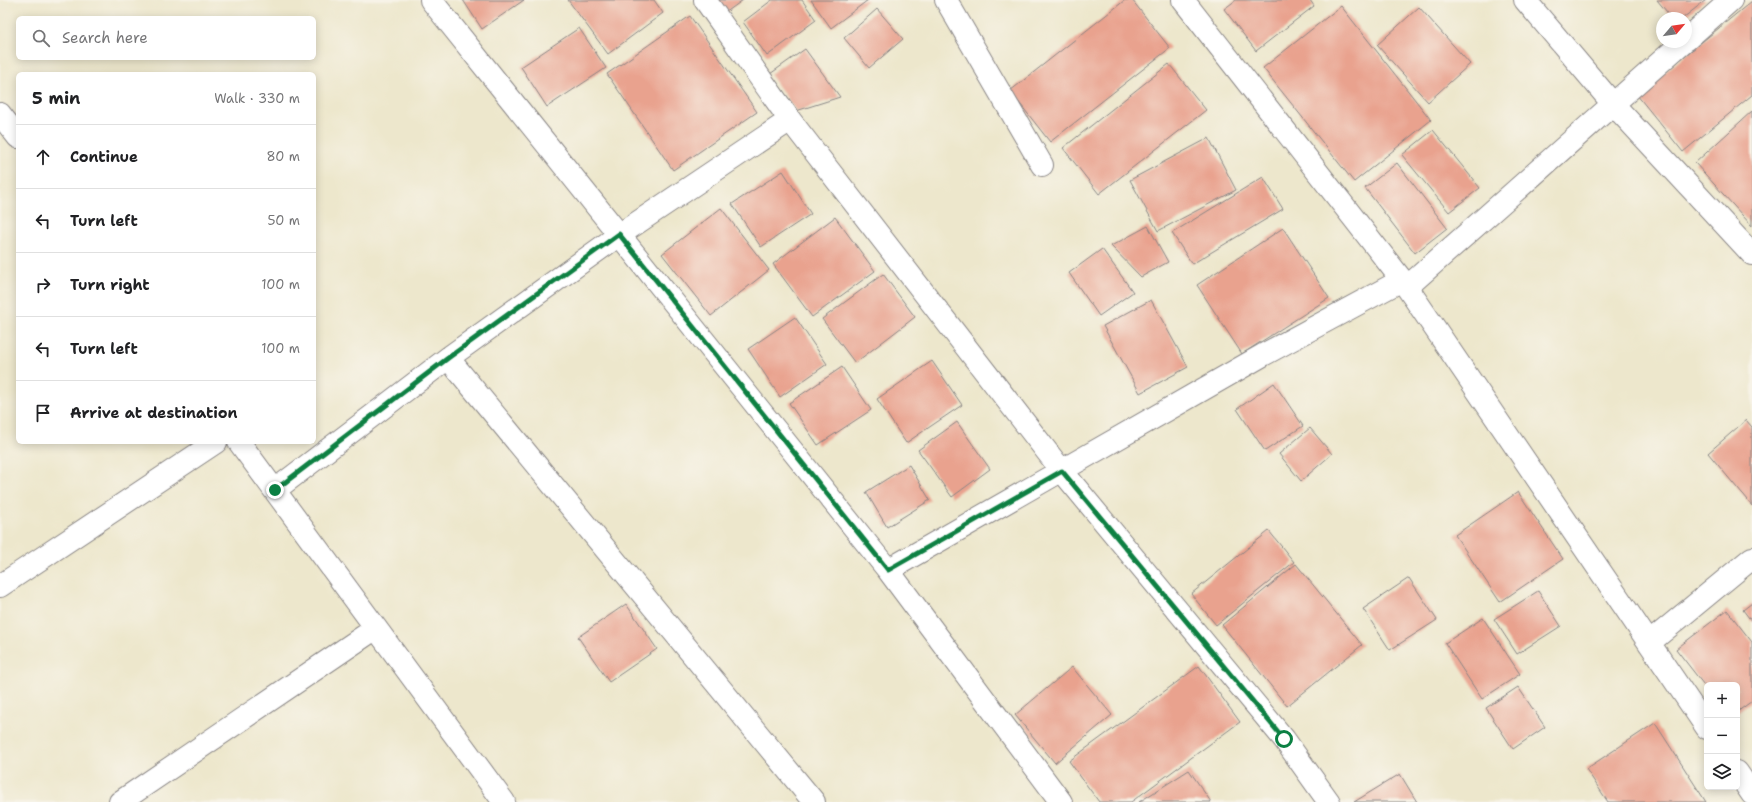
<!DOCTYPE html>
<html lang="en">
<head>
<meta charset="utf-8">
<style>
	body { margin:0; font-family:"Shantell Sans",sans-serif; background:#f2f2f2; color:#202124 }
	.controls { position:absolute; right:12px; bottom:12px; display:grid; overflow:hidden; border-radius:6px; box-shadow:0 2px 10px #0003 }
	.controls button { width:36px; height:36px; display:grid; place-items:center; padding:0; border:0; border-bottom:1px solid #e0e0e0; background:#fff; color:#202124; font:20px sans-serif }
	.compass { position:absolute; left:1656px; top:12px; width:36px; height:36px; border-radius:50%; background:#fff; box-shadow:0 2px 10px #0003; rotate:61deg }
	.stop { position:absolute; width:12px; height:12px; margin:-9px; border:3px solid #0b8043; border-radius:50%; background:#fff }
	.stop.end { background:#0b8043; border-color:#fff; box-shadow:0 1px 4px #0008 }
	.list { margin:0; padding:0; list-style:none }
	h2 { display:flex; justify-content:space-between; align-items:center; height:52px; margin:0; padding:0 16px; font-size:17px }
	h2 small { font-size:13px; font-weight:400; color:#757577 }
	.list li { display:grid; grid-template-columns:26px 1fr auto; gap:12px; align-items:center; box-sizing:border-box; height:64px; padding:0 16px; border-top:1px solid #e0e0e0 }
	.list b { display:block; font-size:15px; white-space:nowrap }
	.list em { font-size:13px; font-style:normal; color:#757577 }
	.icon { flex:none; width:22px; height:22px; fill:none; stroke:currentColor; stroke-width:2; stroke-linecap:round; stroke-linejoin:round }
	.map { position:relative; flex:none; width:1752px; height:802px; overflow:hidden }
	.search { position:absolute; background:#fff; box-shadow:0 2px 10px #0003; left:16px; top:16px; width:300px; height:44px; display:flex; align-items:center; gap:10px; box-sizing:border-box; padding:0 14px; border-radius:6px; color:#757577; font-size:15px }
	.panel { position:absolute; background:#fff; box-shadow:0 2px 10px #0003; left:16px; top:72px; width:300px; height:372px; border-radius:6px }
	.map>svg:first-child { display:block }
	.building { fill:#e9a28e }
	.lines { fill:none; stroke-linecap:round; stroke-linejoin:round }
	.street-casing { stroke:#888484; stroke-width:24 }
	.street { stroke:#fff; stroke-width:22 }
	.route { stroke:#0b8043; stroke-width:5 }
</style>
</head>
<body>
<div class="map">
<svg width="1752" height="802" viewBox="0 0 1752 802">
	<rect width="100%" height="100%" fill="#f7f3e8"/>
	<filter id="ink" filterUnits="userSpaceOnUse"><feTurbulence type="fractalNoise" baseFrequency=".025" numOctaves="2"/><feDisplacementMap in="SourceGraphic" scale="8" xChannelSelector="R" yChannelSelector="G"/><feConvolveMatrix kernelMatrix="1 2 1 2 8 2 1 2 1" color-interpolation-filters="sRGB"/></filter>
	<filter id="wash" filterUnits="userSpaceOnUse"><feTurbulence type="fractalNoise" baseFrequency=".012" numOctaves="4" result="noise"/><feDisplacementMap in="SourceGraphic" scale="16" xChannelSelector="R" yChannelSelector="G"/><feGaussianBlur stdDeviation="0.9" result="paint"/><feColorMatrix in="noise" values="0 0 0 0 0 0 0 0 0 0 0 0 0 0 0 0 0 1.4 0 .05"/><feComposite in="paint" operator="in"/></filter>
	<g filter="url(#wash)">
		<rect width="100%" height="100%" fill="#ede7cc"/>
		<g id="blocks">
			<path class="building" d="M 463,0 L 524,0 L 482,29 Z
				M 568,0 L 654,0 L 663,13 L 608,54 Z
				M 716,0 L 743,0 L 725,13 Z
				M 772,0 L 802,0 L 816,20 L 767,56 L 743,22 Z
				M 811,0 L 868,0 L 831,28 Z
				M 1125,0 L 1132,0 L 1170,48 L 1050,142 L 1010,91 Z
				M 1236,0 L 1310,0 L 1314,6 L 1256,51 L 1224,9 Z
				M 1657,0 L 1706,0 L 1683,18 L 1672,18 Z
				M 1752,1 L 1752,95 L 1683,152 L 1637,95 Z
				M 1341,6 L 1431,120 L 1354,182 L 1263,68 Z
				M 1419,7 L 1470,64 L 1428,102 L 1377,45 Z
				M 877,9 L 903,39 L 869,68 L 844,38 Z
				M 690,16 L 757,112 L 673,170 L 607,74 Z
				M 579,28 L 606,68 L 547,107 L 521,67 Z
				M 805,49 L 840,97 L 796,111 L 770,74 Z
				M 1169,64 L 1206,110 L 1099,194 L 1063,148 Z
				M 1752,111 L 1752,226 L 1695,163 Z
				M 1433,130 L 1480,188 L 1449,212 L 1402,155 Z
				M 1209,138 L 1236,190 L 1158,231 L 1130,180 Z
				M 1397,163 L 1447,228 L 1415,253 L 1365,188 Z
				M 783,171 L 811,214 L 761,247 L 732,204 Z
				M 1263,177 L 1283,209 L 1192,264 L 1172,233 Z
				M 721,208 L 769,270 L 711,316 L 662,254 Z
				M 835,217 L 875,271 L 812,317 L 773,264 Z
				M 1148,226 L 1168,262 L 1141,277 L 1111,246 Z
				M 1283,228 L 1329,298 L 1242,354 L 1197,285 Z
				M 1102,249 L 1133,292 L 1099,316 L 1069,273 Z
				M 883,274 L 915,317 L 855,363 L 822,319 Z
				M 1151,300 L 1188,367 L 1140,393 L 1103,326 Z
				M 795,317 L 827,364 L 780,397 L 748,349 Z
				M 932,361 L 962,405 L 906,443 L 877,399 Z
				M 842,367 L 871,410 L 818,445 L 789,403 Z
				M 1274,383 L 1303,426 L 1265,451 L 1237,409 Z
				M 1746,420 L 1752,427 L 1752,506 L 1708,453 Z
				M 957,422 L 990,469 L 952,497 L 918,450 Z
				M 1310,428 L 1332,454 L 1301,481 L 1279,454 Z
				M 909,465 L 930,500 L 887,527 L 866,492 Z
				M 1518,492 L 1563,559 L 1500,602 L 1455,535 Z
				M 1269,531 L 1294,562 L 1216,625 L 1191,594 Z
				M 1296,564 L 1362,645 L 1287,706 L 1222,625 Z
				M 1409,578 L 1437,620 L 1390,650 L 1363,609 Z
				M 1538,591 L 1561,626 L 1517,654 L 1494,619 Z
				M 1752,603 L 1752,622 L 1743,610 Z
				M 626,604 L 657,649 L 609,682 L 578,637 Z
				M 1727,610 L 1752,642 L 1752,701 L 1737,712 L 1737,685 L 1707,685 L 1707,689 L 1676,649 Z
				M 1483,618 L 1520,674 L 1482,699 L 1445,643 Z
				M 1199,666 L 1240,722 L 1131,802 L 1099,802 L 1069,761 Z
				M 1072,667 L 1112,715 L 1055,763 L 1015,715 Z
				M 1518,687 L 1545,727 L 1513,749 L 1486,708 Z
				M 1655,723 L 1706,802 L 1608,802 L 1586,769 Z
				M 1189,770 L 1211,802 L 1139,802 Z
				M 1400,774 L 1417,802 L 1354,802 Z"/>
		</g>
	</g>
	<g filter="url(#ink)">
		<use href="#blocks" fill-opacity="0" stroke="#888484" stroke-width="1"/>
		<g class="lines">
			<g class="street-casing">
				<path id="street" d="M 431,0 L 888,570 L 1061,802
					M 705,0 L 790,120 L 1062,471 L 1284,739 L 1329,802
					M 946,0 L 1042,165
					M 1525,0 L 1613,104 L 1752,254
					M 1686,40 L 1731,0
					M 0,114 L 18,137
					M 1402,280 L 1707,728
					M 1407,287 L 1683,42
					M 448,358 L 814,802
					M 239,442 L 504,802
					M 275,490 L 448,358 L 619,235 L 790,120
					M 888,570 L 1263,355 L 1402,280 L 1183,0
					M 0,586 L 216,442
					M 1649,643 L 1752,558
					M 1737,772 L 1752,794
					M 120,802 L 376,628"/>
			</g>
			<use href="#street" class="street"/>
		</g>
	</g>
	<g class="lines" filter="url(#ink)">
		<path class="route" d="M 275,490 L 448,358 L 619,234 L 888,570 L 1062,471 L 1284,739"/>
	</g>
</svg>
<div class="controls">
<button>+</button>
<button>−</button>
<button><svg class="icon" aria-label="layers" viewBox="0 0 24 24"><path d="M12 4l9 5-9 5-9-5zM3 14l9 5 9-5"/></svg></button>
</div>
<svg class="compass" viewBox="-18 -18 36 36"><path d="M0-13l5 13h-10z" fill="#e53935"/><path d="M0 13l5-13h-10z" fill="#757577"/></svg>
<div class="stop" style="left:1284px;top:739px"></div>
<div class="stop end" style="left:275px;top:490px"></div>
<div class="search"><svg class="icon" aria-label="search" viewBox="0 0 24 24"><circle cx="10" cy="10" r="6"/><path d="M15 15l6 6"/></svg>Search here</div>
<section class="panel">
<h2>5 min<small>Walk · 330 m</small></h2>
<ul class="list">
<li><svg class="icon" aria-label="ahead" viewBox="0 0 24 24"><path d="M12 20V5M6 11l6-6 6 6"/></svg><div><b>Continue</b></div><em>80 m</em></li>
<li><svg class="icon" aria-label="left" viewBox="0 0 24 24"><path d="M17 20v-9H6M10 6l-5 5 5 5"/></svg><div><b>Turn left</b></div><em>50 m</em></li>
<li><svg class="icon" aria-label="right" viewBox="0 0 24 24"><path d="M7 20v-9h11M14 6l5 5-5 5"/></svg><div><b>Turn right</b></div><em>100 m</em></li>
<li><svg class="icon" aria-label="left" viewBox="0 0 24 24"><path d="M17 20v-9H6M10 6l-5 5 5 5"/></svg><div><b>Turn left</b></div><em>100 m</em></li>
<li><svg class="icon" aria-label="arrive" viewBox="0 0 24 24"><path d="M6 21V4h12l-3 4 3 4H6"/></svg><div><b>Arrive at destination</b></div></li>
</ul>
</section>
</div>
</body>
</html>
